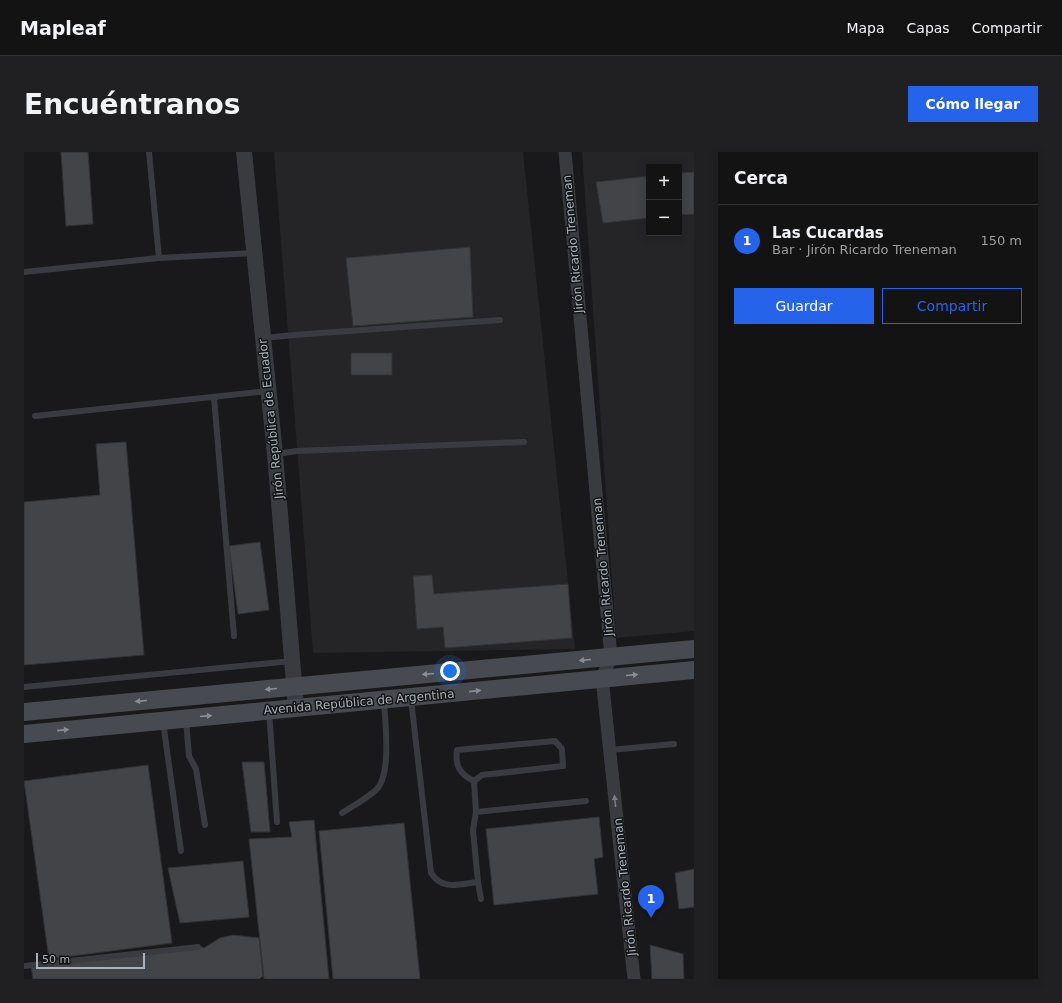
<!DOCTYPE html>
<html lang="es">
<head>
<meta charset="utf-8">
<style>
	body { margin:0; font-family:"DejaVu Sans",sans-serif; background:#202022; color:#f1f3f6 }
	.controls { position:absolute; right:12px; top:12px; display:grid; overflow:hidden; border-radius:0px; box-shadow:0 2px 10px #0003 }
	.controls button { width:36px; height:36px; display:grid; place-items:center; padding:0; border:0; border-bottom:1px solid #323234; background:#131314; color:#f1f3f6; font:20px sans-serif }
	.scale { position:absolute; left:12px; bottom:10px; width:109px; box-sizing:border-box; padding-left:4px; border:2px solid #aab1bc; border-top:0; font-size:11px; line-height:14px; white-space:nowrap; color:#aab1bc; -webkit-text-stroke:3px #141416; paint-order:stroke }
	.you { position:absolute; left:426px; top:519px; width:14px; height:14px; margin:-10px; border:3px solid #fff; border-radius:50%; background:#1a73e8; box-shadow:0 0 0 6px #1a73e833 }
	.badge { display:grid; place-items:center; width:26px; height:26px; border-radius:50%; background:#2563eb; color:#fff; font-size:13px; font-weight:700 }
	.pin { position:absolute; translate:-50% -33px; filter:drop-shadow(0 1px 2px #0008) }
	.pin::after { content:''; position:absolute; top:21px; width:14px; height:12px; background:inherit; clip-path:polygon(0 0,100% 0,50% 100%) }
	.list { margin:0; padding:0; list-style:none }
	h2 { display:flex; justify-content:space-between; align-items:center; height:52px; margin:0; padding:0 16px; font-size:17px }
	h2 small { font-size:13px; font-weight:400; color:#9d9ea0 }
	.list li { display:grid; grid-template-columns:26px 1fr auto; gap:12px; align-items:center; box-sizing:border-box; height:72px; padding:0 16px; border-top:1px solid #323234 }
	.list b { display:block; font-size:15px; white-space:nowrap }
	.list p { margin:0; font-size:13px; white-space:nowrap; color:#9d9ea0 }
	.list em { font-size:13px; font-style:normal; color:#9d9ea0 }
	.actions { display:flex; gap:8px; padding:12px 16px }
	.actions a { flex:1; padding:9px 0; border:1px solid #2563eb; border-radius:0px; text-align:center; font-size:14px; color:#2563eb }
	.actions .main { background:#2563eb; color:#fff }
	.map { position:relative; flex:none; width:670px; height:827px; overflow:hidden; border-radius:0px }
	header { display:flex; align-items:center; gap:24px; box-sizing:border-box; height:56px; padding:0 20px; background:#131314; border-bottom:1px solid #323234 }
	header strong { font-size:19px }
	nav { display:flex; gap:22px; margin-inline-start:auto; font-size:14px }
	.intro { display:flex; align-items:center; justify-content:space-between; box-sizing:border-box; height:96px; padding:0 24px }
	h1 { margin:0; font-size:28px }
	.button { padding:10px 18px; border-radius:0px; background:#2563eb; color:#fff; font-size:14px; font-weight:700 }
	main { display:flex; gap:24px; padding:0 24px }
	aside { flex:1; background:#131314; border-radius:0px; box-shadow:0 2px 10px #0003 }
	.map>svg:first-child { display:block }
	.built { fill:#252528; fill-rule:evenodd }
	.building { fill:#434448; stroke:#323337 }
	.lines { fill:none; stroke-linecap:round; stroke-linejoin:round }
	.service { stroke:#393b41; stroke-width:6 }
	.minor { stroke:#393b41; stroke-width:13 }
	.tertiary { stroke:#393b41; stroke-width:16 }
	.secondary { stroke:#474a51; stroke-width:18 }
	.oneway { fill:#878d97 }
	.oneway2 { fill:#777c85 }
	.labels { text-anchor:middle; stroke-width:3; stroke-linejoin:round; paint-order:stroke }
	.street-label { font-size:12px; fill:#aab1bc; stroke:#141416 }
</style>
</head>
<body>
<header>
<strong>Mapleaf</strong>
<nav><a>Mapa</a><a>Capas</a><a>Compartir</a></nav>
</header>
<div class="intro"><h1>Encuéntranos</h1><a class="button">Cómo llegar</a></div>
<main>
<div class="map">
<svg width="670" height="827" viewBox="0 0 670 827">
	<rect width="100%" height="100%" fill="#19191b"/>
	<path class="built" d="M 250,0 L 499,0 L 551,497 L 289,501 Z
		M 558,0 L 670,0 L 670,479 L 592,486 ZM 625,15 L 655,15 L 655,81 L 625,81 Z"/>
	<path class="building" d="M 37,0 L 64,0 L 69,72 L 42,74 Z
		M 670,20 L 670,62 L 655,63 L 655,21 Z
		M 625,24 L 625,66 L 579,71 L 572,30 Z
		M 446,95 L 449,165 L 329,174 L 322,106 Z
		M 327,201 L 368,201 L 368,223 L 327,223 Z
		M 102,290 L 120,503 L 0,513 L 0,350 L 76,343 L 72,292 Z
		M 236,390 L 245,458 L 214,462 L 205,394 Z
		M 408,423 L 410,442 L 544,432 L 548,486 L 421,496 L 419,475 L 393,477 L 389,424 Z
		M 218,610 L 240,610 L 246,680 L 227,680 Z
		M 124,613 L 148,791 L 25,807 L 0,629 Z
		M 575,665 L 579,705 L 570,707 L 574,742 L 470,753 L 462,677 Z
		M 290,668 L 305,827 L 240,827 L 225,687 L 268,685 L 265,670 Z
		M 380,671 L 396,827 L 309,827 L 295,679 Z
		M 219,709 L 225,765 L 156,771 L 144,716 Z
		M 670,717 L 670,755 L 655,757 L 651,721 Z
		M 209,783 L 235,786 L 239,824 L 235,827 L 9,827 L 7,814 L 176,794 L 180,796 L 196,786 Z
		M 626,793 L 659,802 L 660,827 L 628,827 Z"/>
	<g class="lines">
		<path class="service" d="M 125,0 L 135,106
			M 0,120 L 135,106 L 230,101
			M 240,186 L 270,183 L 476,168
			M 190,245 L 210,484
			M 11,264 L 244,239
			M 252,302 L 273,299 L 500,290
			M 0,535 L 268,509
			M 387,547 L 407,721 C 419,739 434,732 454,730 L 449,678 L 452,660 L 562,649
			M 245,559 L 253,670
			M 162,568 L 165,604 L 172,617 L 181,673
			M 139,570 L 157,699
			M 586,598 L 650,592
			M 450,629 C 435,622 431,613 433,598 L 531,589 L 538,597 L 539,614 L 458,623 L 450,629 L 452,660
			M 318,661 C 329,654 342,647 352,638 C 368,623 361,570 360,548
			M 454,730 L 457,747
			M 0,814 L 174,795"/>
		<path class="minor" d="M 541,0 L 587,505 L 578,526 L 610,827"/>
		<path class="tertiary" d="M 220,0 L 251,302 L 272,555"/>
		<path class="secondary" d="M 0,560 L 670,497
			M 0,582 L 670,518"/>
	</g>
	<defs><path id="oneway-solid" d="M-6-.8H1V-3.2L6.5 0L1 3.2V.8H-6Z"/></defs>
	<g class="oneway">
		<use href="#oneway-solid" transform="translate(561 508) rotate(175)"/>
		<use href="#oneway-solid" transform="translate(404 522) rotate(175)"/>
		<use href="#oneway-solid" transform="translate(608 523) rotate(-5)"/>
		<use href="#oneway-solid" transform="translate(247 537) rotate(175)"/>
		<use href="#oneway-solid" transform="translate(451 539) rotate(-6)"/>
		<use href="#oneway-solid" transform="translate(117 549) rotate(175)"/>
		<use href="#oneway-solid" transform="translate(182 564) rotate(-5)"/>
		<use href="#oneway-solid" transform="translate(39 578) rotate(-6)"/>
	</g>
	<use class="oneway2" href="#oneway-solid" transform="translate(591 649) rotate(-96)"/>
	<g class="labels">
		<g class="street-label">
			<text transform="translate(549 92) rotate(-95)" y="4">Jirón Ricardo Treneman</text>
			<text transform="translate(247 267) rotate(-96)" y="4">Jirón República de Ecuador</text>
			<text transform="translate(579 415) rotate(-95)" y="4">Jirón Ricardo Treneman</text>
			<text transform="translate(335 550) rotate(-5)" y="4">Avenida República de Argentina</text>
			<text transform="translate(601 735) rotate(-96)" y="4">Jirón Ricardo Treneman</text>
		</g>
	</g>
</svg>
<div class="controls">
<button>+</button>
<button>−</button>
</div>
<div class="scale">50 m</div>
<div class="you"></div>
<div class="pin badge" style="left:627px;top:766px">1</div>
</div>
<aside>
<h2>Cerca<small></small></h2>
<ul class="list">
<li><span class="badge">1</span><div><b>Las Cucardas</b><p>Bar · Jirón Ricardo Treneman</p></div><em>150 m</em></li>
</ul>
<div class="actions"><a class="main">Guardar</a><a>Compartir</a></div>
</aside>
</main>
</body>
</html>
